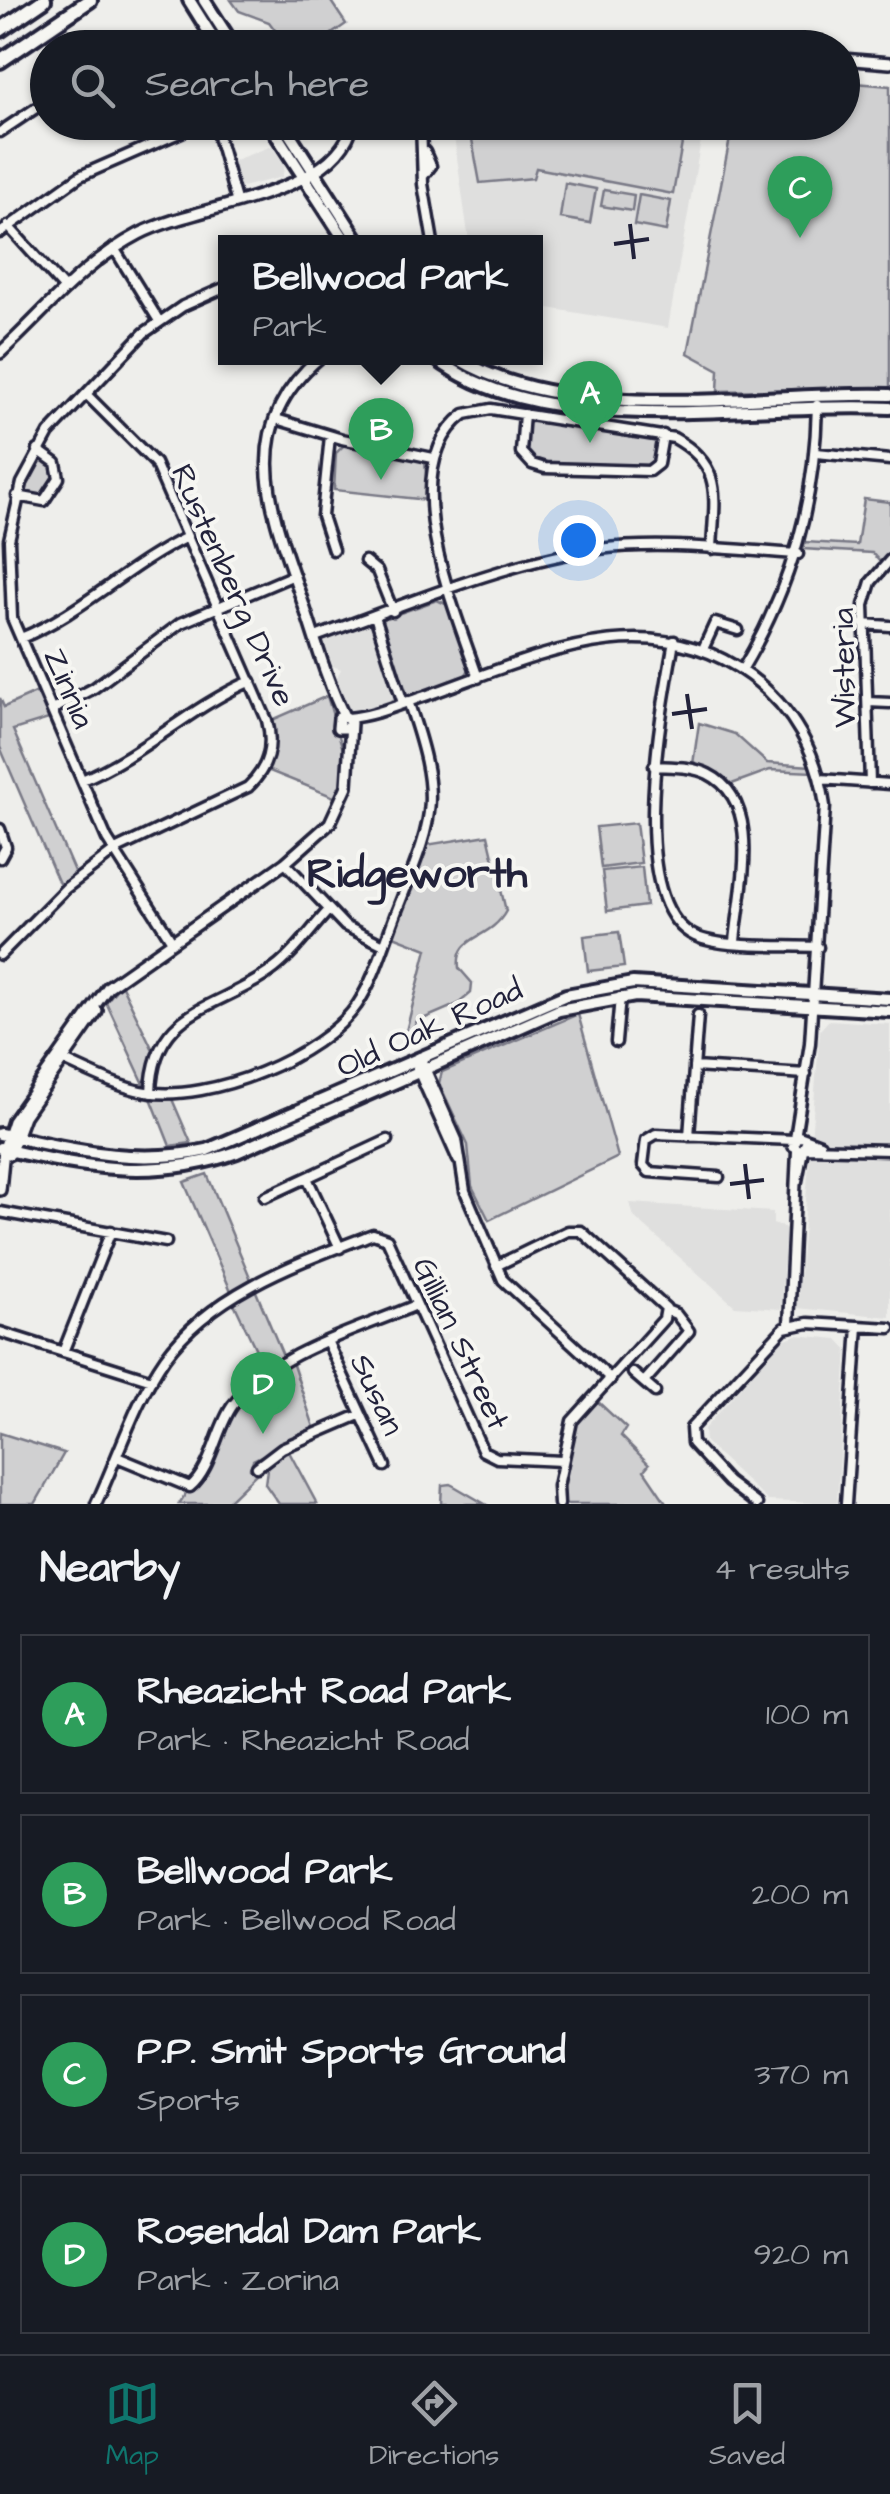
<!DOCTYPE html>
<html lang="en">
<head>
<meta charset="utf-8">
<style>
	body { margin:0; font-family:"Architects Daughter",sans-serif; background:#242831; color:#f1f3f6 }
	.you { position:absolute; left:578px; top:540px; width:35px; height:35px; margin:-25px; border:8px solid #fff; border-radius:50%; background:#1a73e8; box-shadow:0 0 0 15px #1a73e833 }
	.badge { display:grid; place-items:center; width:65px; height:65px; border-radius:50%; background:#0f766e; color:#fff; font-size:32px; font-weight:700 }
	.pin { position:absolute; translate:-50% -82px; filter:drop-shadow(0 2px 5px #0008) }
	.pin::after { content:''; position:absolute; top:52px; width:35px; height:30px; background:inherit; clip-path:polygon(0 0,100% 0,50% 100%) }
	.popup { position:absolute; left:218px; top:235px; width:325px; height:130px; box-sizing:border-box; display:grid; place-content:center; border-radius:0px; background:#171b24; filter:drop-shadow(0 2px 8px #0005); font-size:32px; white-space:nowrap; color:#9ea1a6 }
	.popup b { font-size:38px; color:#f1f3f6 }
	.popup::after { content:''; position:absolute; left:50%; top:100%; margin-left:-20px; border:20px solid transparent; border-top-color:#171b24 }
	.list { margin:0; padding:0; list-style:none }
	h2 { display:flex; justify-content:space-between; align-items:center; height:130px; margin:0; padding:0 40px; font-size:42px }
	h2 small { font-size:32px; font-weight:400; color:#9ea1a6 }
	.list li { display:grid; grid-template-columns:65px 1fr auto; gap:30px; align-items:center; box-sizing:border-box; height:160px; margin:0 20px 20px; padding:0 20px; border:2px solid #363941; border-radius:0px }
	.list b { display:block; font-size:38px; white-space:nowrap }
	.list p { margin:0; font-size:32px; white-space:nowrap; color:#9ea1a6 }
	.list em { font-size:32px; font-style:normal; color:#9ea1a6 }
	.icon { flex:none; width:55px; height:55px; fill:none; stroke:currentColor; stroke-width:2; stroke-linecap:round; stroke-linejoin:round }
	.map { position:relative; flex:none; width:890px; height:1504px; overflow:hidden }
	.search { position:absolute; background:#171b24; box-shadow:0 2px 8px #0004; left:30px; right:30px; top:30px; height:110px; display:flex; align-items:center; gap:25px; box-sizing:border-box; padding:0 35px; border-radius:55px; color:#9ea1a6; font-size:38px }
	.sheet { height:850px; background:#171b24 }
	nav { display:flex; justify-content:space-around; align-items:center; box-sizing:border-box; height:140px; border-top:2px solid #363941; background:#171b24; font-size:28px; color:#9ea1a6 }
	nav a { display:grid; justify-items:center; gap:5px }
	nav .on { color:#0f766e }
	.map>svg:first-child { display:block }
	.built { fill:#dfdfde }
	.green { fill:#d0d0d1; stroke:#797986; stroke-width:2.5 }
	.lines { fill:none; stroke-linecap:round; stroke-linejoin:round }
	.minor-casing { stroke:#22223b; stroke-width:15 }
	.tertiary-casing { stroke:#22223b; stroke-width:16 }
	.secondary-casing { stroke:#22223b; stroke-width:18 }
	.motorway-casing { stroke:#22223b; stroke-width:20 }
	.minor { stroke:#f6f6f2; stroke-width:8 }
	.tertiary { stroke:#f6f6f2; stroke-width:9 }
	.secondary { stroke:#f6f6f2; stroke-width:10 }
	.motorway { stroke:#f6f6f2; stroke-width:12 }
	.ticks { fill:none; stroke:#22223b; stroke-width:4 }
	.labels { text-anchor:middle; stroke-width:8; stroke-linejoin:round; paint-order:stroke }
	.street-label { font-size:32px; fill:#22223b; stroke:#f6f6f2 }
	.district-label { font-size:42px; font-weight:bold; fill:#22223b; stroke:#f6f6f2 }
</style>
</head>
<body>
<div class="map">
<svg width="890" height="1504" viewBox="0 0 890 1504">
	<rect width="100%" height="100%" fill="#eeeeeb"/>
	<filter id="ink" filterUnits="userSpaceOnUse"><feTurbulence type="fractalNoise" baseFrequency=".01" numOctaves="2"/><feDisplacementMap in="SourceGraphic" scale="20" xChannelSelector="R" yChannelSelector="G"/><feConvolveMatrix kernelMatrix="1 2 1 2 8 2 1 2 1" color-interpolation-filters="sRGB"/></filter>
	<g filter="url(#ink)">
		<path class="built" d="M 452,123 L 704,123 L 668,328 L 536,306 L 536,242 L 502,242 L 500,237 L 469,241 Z
			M 272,146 L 285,166 L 282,177 L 234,189 L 227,163 Z
			M 373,623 L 398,695 L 395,701 L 351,714 L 345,709 L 335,681 L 341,669 L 333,666 L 324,642 Z
			M 829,1020 L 890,1024 L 890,1317 L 797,1308 L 820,1030 Z
			M 630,1203 L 773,1212 L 773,1224 L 786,1228 L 781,1309 L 735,1306 L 634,1217 Z
			M 796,1335 L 838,1339 L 847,1349 L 837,1504 L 768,1501 L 705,1442 L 704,1429 L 781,1341 Z"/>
		<path class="green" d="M 231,0 L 330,0 L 346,24 L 313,47 L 287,46 L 269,22 L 239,11 Z
			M 843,82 L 890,86 L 890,388 L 718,391 L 719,370 L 688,353 L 733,123 L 842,122 Z
			M 633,123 L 684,132 L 673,194 L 536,168 L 533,178 L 480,183 L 469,123 Z
			M 565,183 L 596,189 L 590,223 L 560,218 Z
			M 604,190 L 634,195 L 632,211 L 601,206 Z
			M 639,195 L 671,201 L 666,231 L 634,225 Z
			M 537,419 L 652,436 L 658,443 L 655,463 L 648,469 L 548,466 L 533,461 L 524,450 L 526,425 Z
			M 345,444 L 425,462 L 428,500 L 334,490 L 336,453 Z
			M 44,458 L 53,463 L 56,476 L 43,497 L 27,494 L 25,486 L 38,460 Z
			M 864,499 L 890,502 L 890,556 L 881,563 L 872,553 L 803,549 L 805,542 L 857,545 Z
			M 437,600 L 450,606 L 470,668 L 464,678 L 406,698 L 380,620 Z
			M 40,691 L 52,718 L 13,730 L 76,876 L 61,888 L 0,747 L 0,698 L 4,707 Z
			M 327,696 L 344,753 L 339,799 L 267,770 L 274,746 L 272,720 Z
			M 699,723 L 735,734 L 767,763 L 811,766 L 813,772 L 770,770 L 729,785 L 693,764 Z
			M 636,823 L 641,863 L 601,868 L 596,827 Z
			M 488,835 L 506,911 C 490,941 455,934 459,968 L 472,983 L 471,993 L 458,1004 L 416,1022 L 410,1043 L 403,1043 L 427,949 L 391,935 L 426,845 Z
			M 642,867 L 646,906 L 607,911 L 602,871 Z
			M 619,932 L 624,967 L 588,971 L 584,936 Z
			M 121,984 L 155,1054 L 144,1084 L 106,1002 Z
			M 578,1014 L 618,1157 L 489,1220 L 472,1186 L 468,1145 L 439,1083 L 442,1072 Z
			M 151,1098 L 172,1099 L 191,1143 L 170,1146 Z
			M 207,1174 L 252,1282 L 231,1291 L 184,1182 Z
			M 255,1289 L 284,1358 L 265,1369 L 233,1301 Z
			M 292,1362 L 315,1430 L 253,1460 L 250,1468 L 256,1474 L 225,1504 L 179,1504 L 186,1493 L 197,1488 C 220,1436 238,1389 292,1362 Z
			M 596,1400 L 626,1428 L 621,1436 L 649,1464 L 644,1470 L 667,1504 L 562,1504 L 572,1431 Z
			M 0,1433 L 64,1453 L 35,1504 L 0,1504 Z
			M 287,1448 L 317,1504 L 279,1504 L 265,1484 L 268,1462 Z
			M 450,1484 L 454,1486 L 485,1504 L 441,1504 L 442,1485 Z"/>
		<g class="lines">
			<g class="minor-casing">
				<path id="minor" d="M 214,122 L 236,200
					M 421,122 L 423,184 L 433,242
					M 0,132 L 48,100
					M 424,175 L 431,166 L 425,152
					M 8,226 L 63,287
					M 0,233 L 80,176 L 204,122
					M 114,248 L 159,321
					M 524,414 L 521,452 L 532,464 L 545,468 L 649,471 L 658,464 L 663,435
					M 276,419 L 342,439 L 433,458
					M 330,436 L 322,516 L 333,550
					M 816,453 L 890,460
					M 17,496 L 44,501 L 59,478 L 56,463 L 38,450
					M 365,561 L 377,571 L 393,611
					M 375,616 L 403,703
					M 863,624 L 890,626
					M 315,637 C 401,606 510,560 599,549 C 664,541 732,550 798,554
					M 21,638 C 82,613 128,565 187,537
					M 674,641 C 663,703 623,903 695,936 C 723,949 785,945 818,947
					M 703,649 L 715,623 L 738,630
					M 742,670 C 792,586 815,503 817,405
					M 478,678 C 455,609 392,467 465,414 L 491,409 L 674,438 C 725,466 714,499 712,549
					M 868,702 L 890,703
					M 52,710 L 94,688 L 181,623 L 294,575
					M 348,718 C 374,716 398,705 422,697 C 529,660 646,599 750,676 C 793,708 818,754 825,806 L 810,1043 L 795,1138
					M 654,766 C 672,767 692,766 708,774 C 765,802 739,892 735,942
					M 820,779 L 890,784
					M 82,780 C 143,755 190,707 251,681
					M 870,783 L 864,605 L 871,582 L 890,560
					M 0,829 L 6,847 L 0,858
					M 285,863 L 345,926 L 384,945
					M 172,941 L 107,839 L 12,618 L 9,540 L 22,483 L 49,433 L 144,333 L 183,306 L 226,287
					M 0,955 L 66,888 L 117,849 L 248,787 C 268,768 274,747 267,720 L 155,463 L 86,394
					M 616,1042 L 620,997
					M 420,1057 L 457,1140 L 465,1191 L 503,1280 L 611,1379
					M 60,1059 C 87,1071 117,1087 146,1092 C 210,1102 320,1058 357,1005 C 375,978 384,944 396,913 C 434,815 443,804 408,701
					M 694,1067 L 806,1074
					M 417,1068 L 458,1160
					M 151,1093 C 153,1005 221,1010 275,968 C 295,953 311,929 328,911
					M 689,1136 L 698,1015
					M 807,1141 L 802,1151 L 793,1146 L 799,1136 L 820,1144
					M 806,1148 L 890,1150
					M 719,1177 L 649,1172 L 643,1165 L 646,1140 L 656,1134 L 794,1140
					M 307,1178 L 340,1248
					M 797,1181 L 803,1150
					M 265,1197 L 388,1140
					M 0,1212 L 166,1242
					M 496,1266 L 568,1231 L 581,1231 L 666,1308 L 664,1319 L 572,1421 L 558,1486 L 559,1504
					M 789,1325 L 797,1151
					M 0,1332 L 152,1380
					M 328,1343 L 385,1466
					M 63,1352 L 111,1231
					M 633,1373 L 655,1392
					M 644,1382 L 689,1331 L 676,1314 L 666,1310
					M 117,1457 L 190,1487 C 212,1469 216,1428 233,1405 C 275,1351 356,1331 416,1305
					M 257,1467 L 282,1448 L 359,1415
					M 96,1504 C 118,1457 135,1401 165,1358 C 212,1292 300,1262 373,1234 L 387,1239 L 483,1451 L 497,1458 L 562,1461
					M 757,1504 L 728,1482 L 692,1443 L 691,1428 L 784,1328 L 808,1323 L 890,1328
					M 846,1504 L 858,1326"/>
			</g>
			<g class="tertiary-casing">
				<path id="tertiary" d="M 640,48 L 666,48
					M 724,48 L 731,44 L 738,48
					M 842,59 L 890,63
					M 0,353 C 48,309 79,266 139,234 C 199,203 338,197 353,122
					M 319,358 C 235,430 272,512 302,600 C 315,638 326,680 344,716
					M 10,1154 L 24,1116 L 97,1011
					M 0,1190 L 4,1149 L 13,1121 L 108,987 L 285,863 L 330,823 L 347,786 L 351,723 L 346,717 L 339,718 L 338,728 L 348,728"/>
			</g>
			<g class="secondary-casing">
				<path id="secondary" d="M 189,0 L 219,48
					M 204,0 L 235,48
					M 268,122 L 346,242
					M 282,122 L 359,242
					M 435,358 C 547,444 756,400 890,408
					M 457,358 C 569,427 762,391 890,395
					M 0,1134 C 71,1149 134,1166 207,1150 L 566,995 L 633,983 L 890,999
					M 0,1148 C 81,1168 157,1181 237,1152 L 559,1010 L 635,996 L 890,1011"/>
			</g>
			<g class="motorway-casing">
				<path id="motorway" d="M 0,30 L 44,0
					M 0,61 L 90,0"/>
			</g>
			<use href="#minor" class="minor"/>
			<use href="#tertiary" class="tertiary"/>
			<use href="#secondary" class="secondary"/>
			<use href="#motorway" class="motorway"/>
		</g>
	</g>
	<path class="ticks" d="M 630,224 L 634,259M 614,244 L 649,239M 687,694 L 692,729M 672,714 L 707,709M 745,1164 L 749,1199M 730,1184 L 764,1180"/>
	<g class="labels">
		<g class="street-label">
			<text transform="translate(234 585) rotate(66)" y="11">Rustenberg Drive</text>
			<text transform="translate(843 668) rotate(-91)" y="11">Wisteria</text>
			<text transform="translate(70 688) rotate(67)" y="11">Zinnia</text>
			<text transform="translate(429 1027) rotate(-24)" y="11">Old Oak Road</text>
			<text transform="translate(462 1343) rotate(65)" y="11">Gillian Street</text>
			<text transform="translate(378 1394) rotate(65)" y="11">Susan</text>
		</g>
		<g class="district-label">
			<text x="417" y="887">Ridgeworth</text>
		</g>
	</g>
</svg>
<div class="you"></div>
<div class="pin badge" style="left:590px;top:443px;background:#2e9e5b">A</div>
<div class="pin badge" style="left:381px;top:480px;background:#2e9e5b">B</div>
<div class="popup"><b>Bellwood Park</b>Park</div>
<div class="pin badge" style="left:800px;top:238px;background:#2e9e5b">C</div>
<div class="pin badge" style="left:263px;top:1434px;background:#2e9e5b">D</div>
<div class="search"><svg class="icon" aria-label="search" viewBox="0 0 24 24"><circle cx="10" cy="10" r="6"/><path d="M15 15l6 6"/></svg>Search here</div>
</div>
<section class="sheet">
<h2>Nearby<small>4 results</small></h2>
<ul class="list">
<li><span class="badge" style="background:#2e9e5b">A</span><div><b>Rheazicht Road Park</b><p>Park · Rheazicht Road</p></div><em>100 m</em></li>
<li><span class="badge" style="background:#2e9e5b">B</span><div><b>Bellwood Park</b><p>Park · Bellwood Road</p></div><em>200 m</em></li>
<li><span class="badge" style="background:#2e9e5b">C</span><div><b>P.P. Smit Sports Ground</b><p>Sports</p></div><em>370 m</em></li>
<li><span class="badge" style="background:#2e9e5b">D</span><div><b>Rosendal Dam Park</b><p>Park · Zorina</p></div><em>920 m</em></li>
</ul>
</section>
<nav>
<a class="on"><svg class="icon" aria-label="map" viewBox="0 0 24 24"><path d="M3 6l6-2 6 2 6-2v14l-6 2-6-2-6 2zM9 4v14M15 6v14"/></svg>Map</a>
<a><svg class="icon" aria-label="directions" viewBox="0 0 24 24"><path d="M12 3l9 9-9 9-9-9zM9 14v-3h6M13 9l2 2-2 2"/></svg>Directions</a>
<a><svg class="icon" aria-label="saved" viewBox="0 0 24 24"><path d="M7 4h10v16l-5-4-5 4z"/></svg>Saved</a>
</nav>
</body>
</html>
